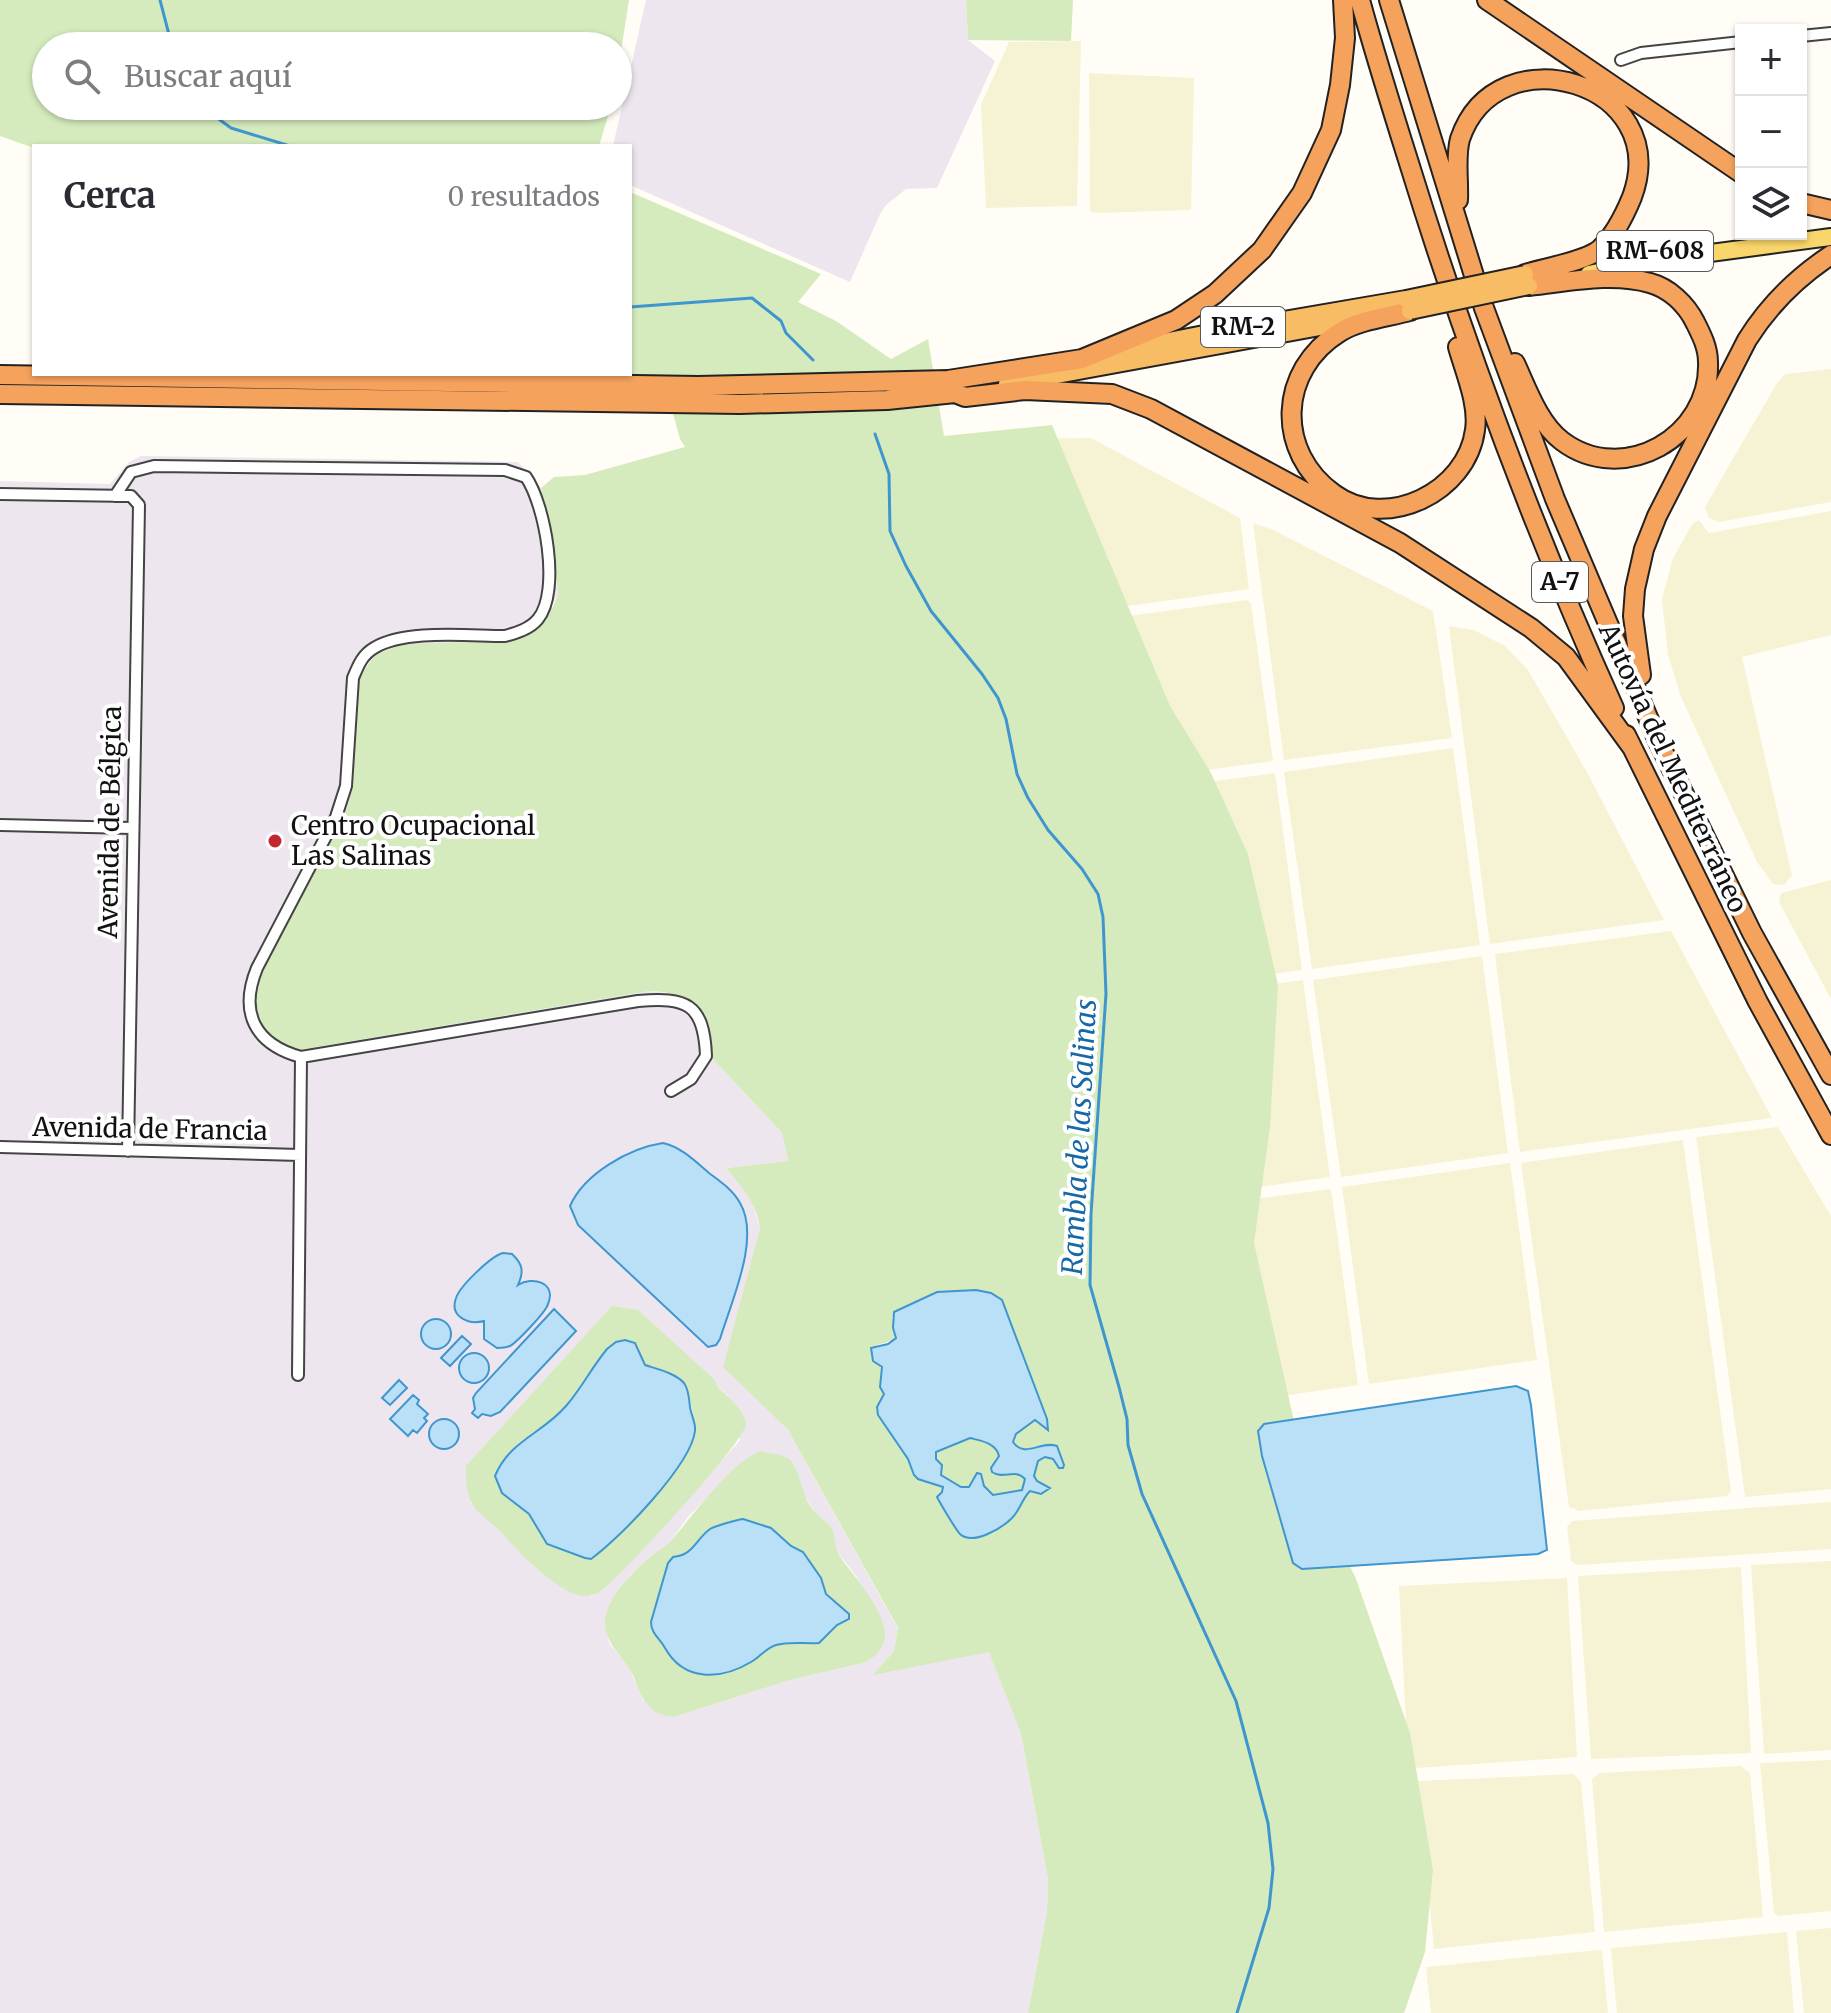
<!DOCTYPE html>
<html lang="es">
<head>
<meta charset="utf-8">
<style>
	body { margin:0; font-family:Merriweather,serif; background:#f2f2f3; color:#2b2b33 }
	.controls { position:absolute; right:24px; top:24px; display:grid; overflow:hidden; border-radius:0px; box-shadow:0 2px 6px #0004 }
	.controls button { width:72px; height:72px; display:grid; place-items:center; padding:0; border:0; border-bottom:2px solid #e1e1e2; background:#fff; color:#2b2b33; font:40px sans-serif }
	.list { margin:0; padding:0; list-style:none }
	h2 { display:flex; justify-content:space-between; align-items:center; height:104px; margin:0; padding:0 32px; font-size:34px }
	h2 small { font-size:26px; font-weight:400; color:#7c7c81 }
	.icon { flex:none; width:44px; height:44px; fill:none; stroke:currentColor; stroke-width:2; stroke-linecap:round; stroke-linejoin:round }
	.map { position:relative; flex:none; width:1831px; height:2013px; overflow:hidden }
	.search { position:absolute; background:#fff; box-shadow:0 2px 6px #0004; left:32px; top:32px; width:600px; height:88px; display:flex; align-items:center; gap:20px; box-sizing:border-box; padding:0 28px; border-radius:44px; color:#7c7c81; font-size:30px }
	.panel { position:absolute; background:#fff; box-shadow:0 2px 6px #0004; left:32px; top:144px; width:600px; height:232px; border-radius:0px }
	.map>svg:first-child { display:block }
	.industrial { fill:#eee6ef; fill-rule:evenodd }
	.farmland { fill:#f6f3d4 }
	.green { fill:#d5ebbd; fill-rule:evenodd }
	.water { fill:#b9e0f7; stroke:#3f96cf; stroke-width:2; fill-rule:evenodd }
	.lines { fill:none; stroke-linecap:round; stroke-linejoin:round }
	.stream { stroke:#3f96cf; stroke-width:3 }
	.minor-casing { stroke:#444; stroke-width:14 }
	.primary-casing { stroke:#222; stroke-width:20 }
	.trunk-casing { stroke:#222; stroke-width:20 }
	.motorway-casing { stroke:#222; stroke-width:22 }
	.minor { stroke:#fff; stroke-width:10 }
	.primary { stroke:#f9d66b; stroke-width:16 }
	.trunk { stroke:#f7bc64; stroke-width:16 }
	.motorway { stroke:#f5a25d; stroke-width:18 }
	.trunk-bridge-casing { stroke:#222; stroke-width:20; stroke-linecap:butt }
	.trunk-bridge { stroke:#f7bc64; stroke-width:16 }
	.poi-dot { fill:#c4262e; stroke:#fff; stroke-width:3 }
	.labels { text-anchor:middle; stroke-width:8; stroke-linejoin:round; paint-order:stroke }
	.shield { fill:#fff; stroke:#585858; stroke-width:2 }
	.shield-label { font-size:24px; font-weight:bold; fill:#111 }
	.street-label { font-size:26px; fill:#111; stroke:#fff }
	.poi-label { font-size:26px; fill:#111; stroke:#fff; text-anchor:start }
	.water-label { font-size:28px; font-style:italic; fill:#1768a6; stroke:#fff }
</style>
</head>
<body>
<div class="map">
<svg width="1831" height="2013" viewBox="0 0 1831 2013">
	<rect width="100%" height="100%" fill="#fffdf5"/>
	<path class="industrial" d="M 646,0 L 966,0 L 968,40 L 995,61 L 937,188 L 906,189 L 886,205 L 880,214 L 850,282 L 630,185 L 630,146 L 613,146 Z
		M 141,456 L 518,462 L 541,488 L 545,504 L 558,594 L 543,622 L 522,637 L 509,642 L 386,649 L 367,663 L 353,787 L 347,809 L 263,969 L 257,985 L 255,1010 L 273,1036 L 289,1047 L 298,1050 L 650,991 L 681,995 L 700,1009 L 708,1021 L 713,1038 L 712,1058 L 782,1133 L 788,1161 L 726,1168 L 744,1188 L 752,1203 L 760,1228 L 724,1367 L 788,1430 L 898,1629 L 894,1651 L 875,1674 L 989,1651 L 1021,1734 L 1048,1879 L 1047,1911 L 1028,2013 L 0,2013 L 0,481 L 110,484 L 129,462 ZM 622,1157 L 732,1191 L 746,1216 L 708,1347 L 578,1225 L 581,1190 ZM 717,1386 L 728,1396 L 740,1440 L 647,1545 L 598,1592 L 591,1596 L 564,1589 L 517,1550 L 497,1527 L 470,1502 ZM 768,1453 L 796,1469 L 803,1493 L 817,1516 L 827,1524 L 838,1553 L 856,1576 L 883,1625 L 863,1663 L 790,1680 L 677,1716 L 643,1700 L 629,1668 L 609,1643 L 605,1622 L 607,1612 L 630,1575 L 653,1554 L 667,1546 L 688,1517 L 721,1483 L 744,1461 Z"/>
	<path class="farmland" d="M 1081,41 L 1077,206 L 986,208 L 981,105 L 1009,42 Z
		M 1089,73 L 1194,78 L 1191,210 L 1094,213 L 1090,211 Z
		M 1831,369 L 1831,502 L 1719,522 L 1709,518 L 1705,507 L 1777,383 L 1785,374 Z
		M 1091,438 L 1240,518 L 1249,589 L 1029,620 L 1004,439 Z
		M 1831,511 L 1831,635 L 1742,657 L 1792,875 L 1784,885 L 1773,884 L 1757,862 L 1681,697 L 1668,655 L 1662,599 L 1673,558 L 1693,523 L 1699,520 L 1709,533 Z
		M 1253,523 L 1271,529 L 1433,611 L 1452,738 L 1284,760 Z
		M 1247,600 L 1251,603 L 1273,761 L 1083,787 L 1032,629 Z
		M 1449,626 L 1474,630 L 1505,646 L 1528,670 L 1588,774 L 1664,920 L 1490,944 Z
		M 1453,748 L 1480,945 L 1312,969 L 1284,772 Z
		M 1275,773 L 1302,970 L 1163,989 L 1088,798 Z
		M 1831,880 L 1831,999 L 1779,902 L 1781,893 Z
		M 1671,931 L 1772,1118 L 1520,1152 L 1495,954 Z
		M 1482,956 L 1508,1153 L 1341,1177 L 1313,980 Z
		M 1303,980 L 1330,1177 L 1163,1201 L 1164,1000 Z
		M 1778,1127 L 1831,1216 L 1831,1489 L 1745,1497 L 1696,1137 Z
		M 1683,1140 L 1731,1491 L 1727,1496 L 1579,1511 L 1569,1507 L 1521,1163 Z
		M 1510,1163 L 1537,1360 L 1369,1384 L 1342,1187 Z
		M 1331,1189 L 1358,1385 L 1191,1409 L 1163,1211 Z
		M 1831,1502 L 1831,1549 L 1577,1565 L 1571,1561 L 1567,1527 L 1572,1521 Z
		M 1831,1561 L 1831,1750 L 1764,1754 L 1751,1565 Z
		M 1741,1567 L 1751,1753 L 1591,1759 L 1578,1576 Z
		M 1567,1578 L 1577,1757 L 1417,1768 L 1408,1763 L 1399,1586 Z
		M 1831,1760 L 1831,1911 L 1778,1916 L 1774,1913 L 1760,1763 Z
		M 1741,1766 L 1750,1773 L 1763,1917 L 1604,1932 L 1592,1779 L 1599,1773 Z
		M 1574,1774 L 1581,1782 L 1595,1932 L 1434,1949 L 1418,1781 Z
		M 1831,1928 L 1831,2013 L 1804,2013 L 1796,1931 Z
		M 1787,1932 L 1794,2013 L 1617,2013 L 1611,1948 Z
		M 1599,1950 L 1602,1951 L 1608,2013 L 1431,2013 L 1426,1967 Z"/>
	<path class="green" d="M 0,0 L 629,0 L 618,70 L 618,46 L 46,46 L 46,106 L 611,106 L 599,146 L 34,148 L 0,136 Z
		M 966,0 L 1073,0 L 1071,41 L 968,40 Z
		M 630,192 L 821,274 L 798,302 L 836,321 L 891,359 L 928,339 L 944,436 L 1052,425 L 1170,706 L 1211,773 L 1248,854 L 1278,985 L 1270,1127 L 1254,1243 L 1305,1470 L 1356,1579 L 1410,1733 L 1433,1870 L 1425,1952 L 1404,2013 L 1028,2013 L 1047,1911 L 1048,1879 L 1021,1734 L 989,1652 L 873,1675 L 894,1651 L 898,1628 L 788,1430 L 723,1367 L 760,1228 C 756,1203 742,1187 726,1168 L 788,1161 L 782,1133 L 712,1058 C 714,1012 695,993 650,991 L 298,1050 C 256,1038 249,1006 263,969 L 347,809 L 353,787 L 357,688 L 360,676 L 375,655 L 402,644 L 509,641 L 535,629 L 553,607 L 558,594 L 557,584 L 541,488 L 554,477 L 585,475 L 685,447 L 680,439 L 665,384 L 265,374 L 630,374 ZM 892,1316 L 954,1389 L 951,1398 L 958,1405 L 955,1445 L 936,1453 L 941,1475 L 961,1487 L 970,1487 L 972,1484 L 970,1537 C 958,1536 945,1512 938,1501 L 943,1487 L 918,1479 L 914,1475 L 908,1459 L 878,1415 L 879,1402 L 884,1394 L 883,1373 L 871,1349 C 879,1342 888,1344 896,1338 Z
		M 612,1306 L 638,1310 L 716,1381 L 717,1386 C 726,1396 745,1409 746,1424 C 746,1441 618,1580 598,1593 C 593,1595 591,1596 586,1596 C 563,1597 523,1557 508,1540 C 480,1507 465,1516 466,1466 ZM 635,1343 L 645,1365 L 665,1372 L 683,1383 L 689,1394 L 694,1421 L 692,1440 L 658,1494 L 604,1549 L 585,1558 L 541,1535 L 529,1515 L 502,1493 L 495,1476 L 515,1446 L 523,1439 L 533,1436 L 567,1406 L 599,1359 Z
		M 760,1451 C 768,1453 782,1454 789,1459 C 799,1468 802,1491 809,1504 C 815,1514 822,1518 830,1526 C 836,1534 834,1546 839,1555 C 853,1576 885,1609 885,1635 C 885,1648 874,1659 863,1663 L 790,1680 L 677,1716 C 652,1718 642,1701 635,1680 C 627,1659 604,1646 605,1621 C 606,1599 634,1570 650,1557 C 656,1551 664,1548 670,1542 C 691,1518 731,1462 760,1451 ZM 743,1519 L 803,1552 L 821,1578 L 826,1594 L 849,1614 L 849,1619 L 837,1625 L 819,1643 L 773,1645 L 753,1661 L 695,1674 C 672,1662 663,1644 651,1622 L 677,1557 L 692,1551 L 710,1529 Z"/>
	<path class="water" d="M 663,1143 C 681,1147 695,1161 709,1173 C 721,1182 733,1190 740,1203 C 761,1238 731,1302 720,1339 L 716,1345 L 708,1347 L 578,1225 L 570,1206 C 584,1174 629,1148 663,1143 Z
		M 503,1253 L 512,1254 C 523,1264 524,1272 518,1285 C 532,1276 557,1282 548,1304 C 546,1312 517,1342 510,1346 C 506,1348 501,1348 497,1348 L 484,1339 L 484,1321 C 469,1325 449,1317 456,1298 C 460,1286 491,1256 503,1253 Z
		M 976,1290 L 991,1293 L 1002,1300 L 1047,1419 L 1048,1430 L 1035,1420 L 1016,1434 L 1013,1442 C 1025,1459 1041,1440 1057,1446 L 1064,1465 L 1063,1468 L 1059,1468 L 1053,1459 L 1045,1457 L 1038,1461 L 1034,1476 L 1037,1481 L 1050,1488 L 1041,1494 L 1030,1491 C 1022,1499 1020,1510 1012,1518 C 1002,1528 973,1546 960,1534 C 956,1530 940,1503 937,1497 L 942,1492 L 943,1487 L 918,1479 L 914,1475 L 908,1459 L 878,1415 L 877,1407 L 884,1394 L 880,1387 L 882,1367 L 873,1361 L 871,1348 L 888,1344 L 896,1338 L 893,1328 L 894,1312 L 937,1292 ZM 970,1438 C 982,1441 996,1443 999,1456 L 991,1468 L 992,1472 C 1004,1480 1015,1468 1025,1479 L 1022,1490 L 993,1495 L 984,1486 L 981,1474 L 977,1473 L 969,1487 L 961,1487 L 941,1475 L 942,1465 L 936,1459 L 936,1452 Z
		M 554,1309 L 576,1331 L 500,1412 L 491,1416 L 482,1414 L 478,1418 L 472,1413 L 475,1409 L 473,1398 L 476,1393 Z
		M421 1334a15 15 0 1 1 30 0a15 15 0 1 1-30 0Z
		M 462,1336 L 471,1344 L 450,1366 L 441,1358 Z
		M 625,1340 L 635,1343 L 645,1365 C 657,1369 675,1373 684,1383 C 689,1390 689,1399 690,1407 C 691,1415 696,1423 695,1431 C 691,1465 619,1539 591,1559 L 585,1558 L 547,1544 L 529,1514 L 502,1493 L 495,1476 C 510,1440 542,1434 566,1406 C 581,1389 592,1367 607,1349 L 616,1342 Z
		M459 1368a15 15 0 1 1 30 0a15 15 0 1 1-30 0Z
		M 399,1380 L 407,1388 L 390,1405 L 382,1398 Z
		M 1516,1386 L 1528,1391 L 1531,1405 L 1547,1550 L 1538,1554 L 1302,1569 L 1293,1563 L 1262,1456 L 1258,1431 L 1264,1424 Z
		M 413,1395 L 419,1400 L 417,1404 L 428,1414 L 424,1418 L 427,1421 L 417,1433 L 413,1430 L 408,1436 L 390,1419 Z
		M429 1434a15 15 0 1 1 30 0a15 15 0 1 1-30 0Z
		M 743,1519 L 771,1528 L 791,1546 L 803,1552 L 821,1578 L 826,1594 L 849,1614 L 849,1619 L 837,1625 L 819,1643 C 805,1644 790,1641 776,1645 C 766,1648 760,1657 751,1662 C 721,1680 684,1682 665,1648 C 660,1638 651,1634 651,1622 L 668,1563 L 673,1557 C 694,1555 695,1540 710,1529 C 715,1526 736,1520 743,1519 Z"/>
	<g class="lines">
		<path class="stream" d="M 160,0 L 172,46
			M 201,106 L 231,128 L 290,146
			M 630,307 L 752,298 L 781,321 L 786,333 L 813,360
			M 875,434 L 889,474 L 890,531 L 906,566 L 931,611 L 982,674 L 998,698 L 1006,719 L 1017,774 L 1028,798 L 1048,830 L 1082,869 L 1098,894 L 1103,917 L 1106,994 L 1091,1214 L 1090,1285 L 1119,1387 L 1127,1419 L 1128,1445 L 1142,1494 L 1236,1701 L 1268,1823 L 1273,1869 L 1269,1908 L 1237,2013"/>
		<g class="minor-casing">
			<path id="minor" d="M 1801,36 L 1831,33
				M 1621,60 L 1641,53 L 1741,42
				M 0,494 L 131,496 L 139,505 L 128,1151
				M 115,496 L 131,472 L 154,466 L 505,470 L 526,477 C 545,505 561,591 538,619 C 530,629 516,633 505,636 C 468,636 405,629 374,648 C 362,655 358,666 353,678 L 346,786 L 336,817 L 257,968 C 239,1012 254,1044 301,1057 L 638,1001 C 686,997 704,1003 706,1056 L 691,1079 L 671,1091
				M 0,825 L 132,828
				M 0,1147 L 300,1155
				M 298,1375 L 301,1057"/>
		</g>
		<g class="primary-casing">
			<path id="primary" d="M 1589,274 L 1650,261 L 1831,237"/>
		</g>
		<g class="trunk-casing">
			<path id="trunk" d="M 1108,353 L 1214,332 L 1406,299
				M 1007,384 L 1358,320"/>
		</g>
		<g class="motorway-casing">
			<path id="motorway" d="M 1360,0 C 1375,55 1392,109 1409,163 C 1466,348 1534,531 1614,708
				M 1389,0 L 1484,308 L 1555,499 L 1658,741 L 1752,933 L 1831,1075
				M 1487,0 L 1741,173
				M 1458,200 C 1459,181 1455,157 1460,139 C 1497,30 1674,83 1632,197 C 1625,214 1614,236 1600,249 C 1586,261 1545,268 1525,274
				M 1801,203 L 1831,210
				M 1410,311 C 1388,317 1359,320 1340,332 C 1278,370 1275,452 1334,494 C 1386,532 1467,492 1475,430 C 1479,404 1465,372 1458,347
				M 1515,363 C 1527,389 1539,424 1562,441 C 1623,487 1711,437 1708,362 C 1708,347 1701,334 1695,322 C 1686,304 1669,288 1650,283 C 1611,272 1568,282 1529,286
				M 0,375 L 698,386 L 948,380 L 1082,359 L 1176,320 L 1215,294 L 1262,250 L 1302,193 L 1331,130 L 1340,85 L 1345,38 L 1343,0
				M 0,394 L 740,404 L 887,400 L 955,393 L 965,397 L 1025,390 L 1112,394 L 1151,409 L 1400,543 L 1531,628 L 1566,657 L 1631,746
				M 1641,675 L 1633,616 L 1635,589 L 1644,549 L 1657,516 L 1747,340 C 1769,305 1796,278 1831,255
				M 1626,735 L 1758,1002 L 1831,1135"/>
		</g>
		<use href="#minor" class="minor"/>
		<use href="#primary" class="primary"/>
		<use href="#trunk" class="trunk"/>
		<use href="#motorway" class="motorway"/>
		<g class="trunk-bridge-casing">
			<path id="trunk-bridge" d="M 1406,299 L 1525,274
				M 1410,311 L 1529,286"/>
		</g>
		<use href="#trunk-bridge" class="trunk-bridge"/>
	</g>
	<circle class="poi-dot" cx="275" cy="841" r="8"/>
	<g class="labels">
		<g class="shield">
			<rect x="1597" y="231" width="116" height="40" rx="6"/>
			<rect x="1201" y="307" width="84" height="40" rx="6"/>
			<rect x="1532" y="562" width="56" height="40" rx="6"/>
		</g>
		<g class="shield-label">
			<text x="1655" y="259">RM-608</text>
			<text x="1243" y="335">RM-2</text>
			<text x="1560" y="590">A-7</text>
		</g>
		<g class="street-label">
			<text transform="translate(1673 768) rotate(65)" y="9">Autovía del Mediterráneo</text>
			<text transform="translate(110 822) rotate(-89)" y="9">Avenida de Bélgica</text>
			<text transform="translate(150 1129) rotate(1)" y="9">Avenida de Francia</text>
		</g>
		<g class="poi-label">
			<text x="291" y="835">Centro Ocupacional<tspan x="291" dy="30">Las Salinas</tspan></text>
		</g>
		<g class="water-label">
			<text transform="translate(1079 1137) rotate(-87)" y="10">Rambla de las Salinas</text>
		</g>
	</g>
</svg>
<div class="controls">
<button>+</button>
<button>−</button>
<button><svg class="icon" aria-label="layers" viewBox="0 0 24 24"><path d="M12 4l9 5-9 5-9-5zM3 14l9 5 9-5"/></svg></button>
</div>
<div class="search"><svg class="icon" aria-label="search" viewBox="0 0 24 24"><circle cx="10" cy="10" r="6"/><path d="M15 15l6 6"/></svg>Buscar aquí</div>
<section class="panel">
<h2>Cerca<small>0 resultados</small></h2>
<ul class="list">
</ul>
</section>
</div>
</body>
</html>
